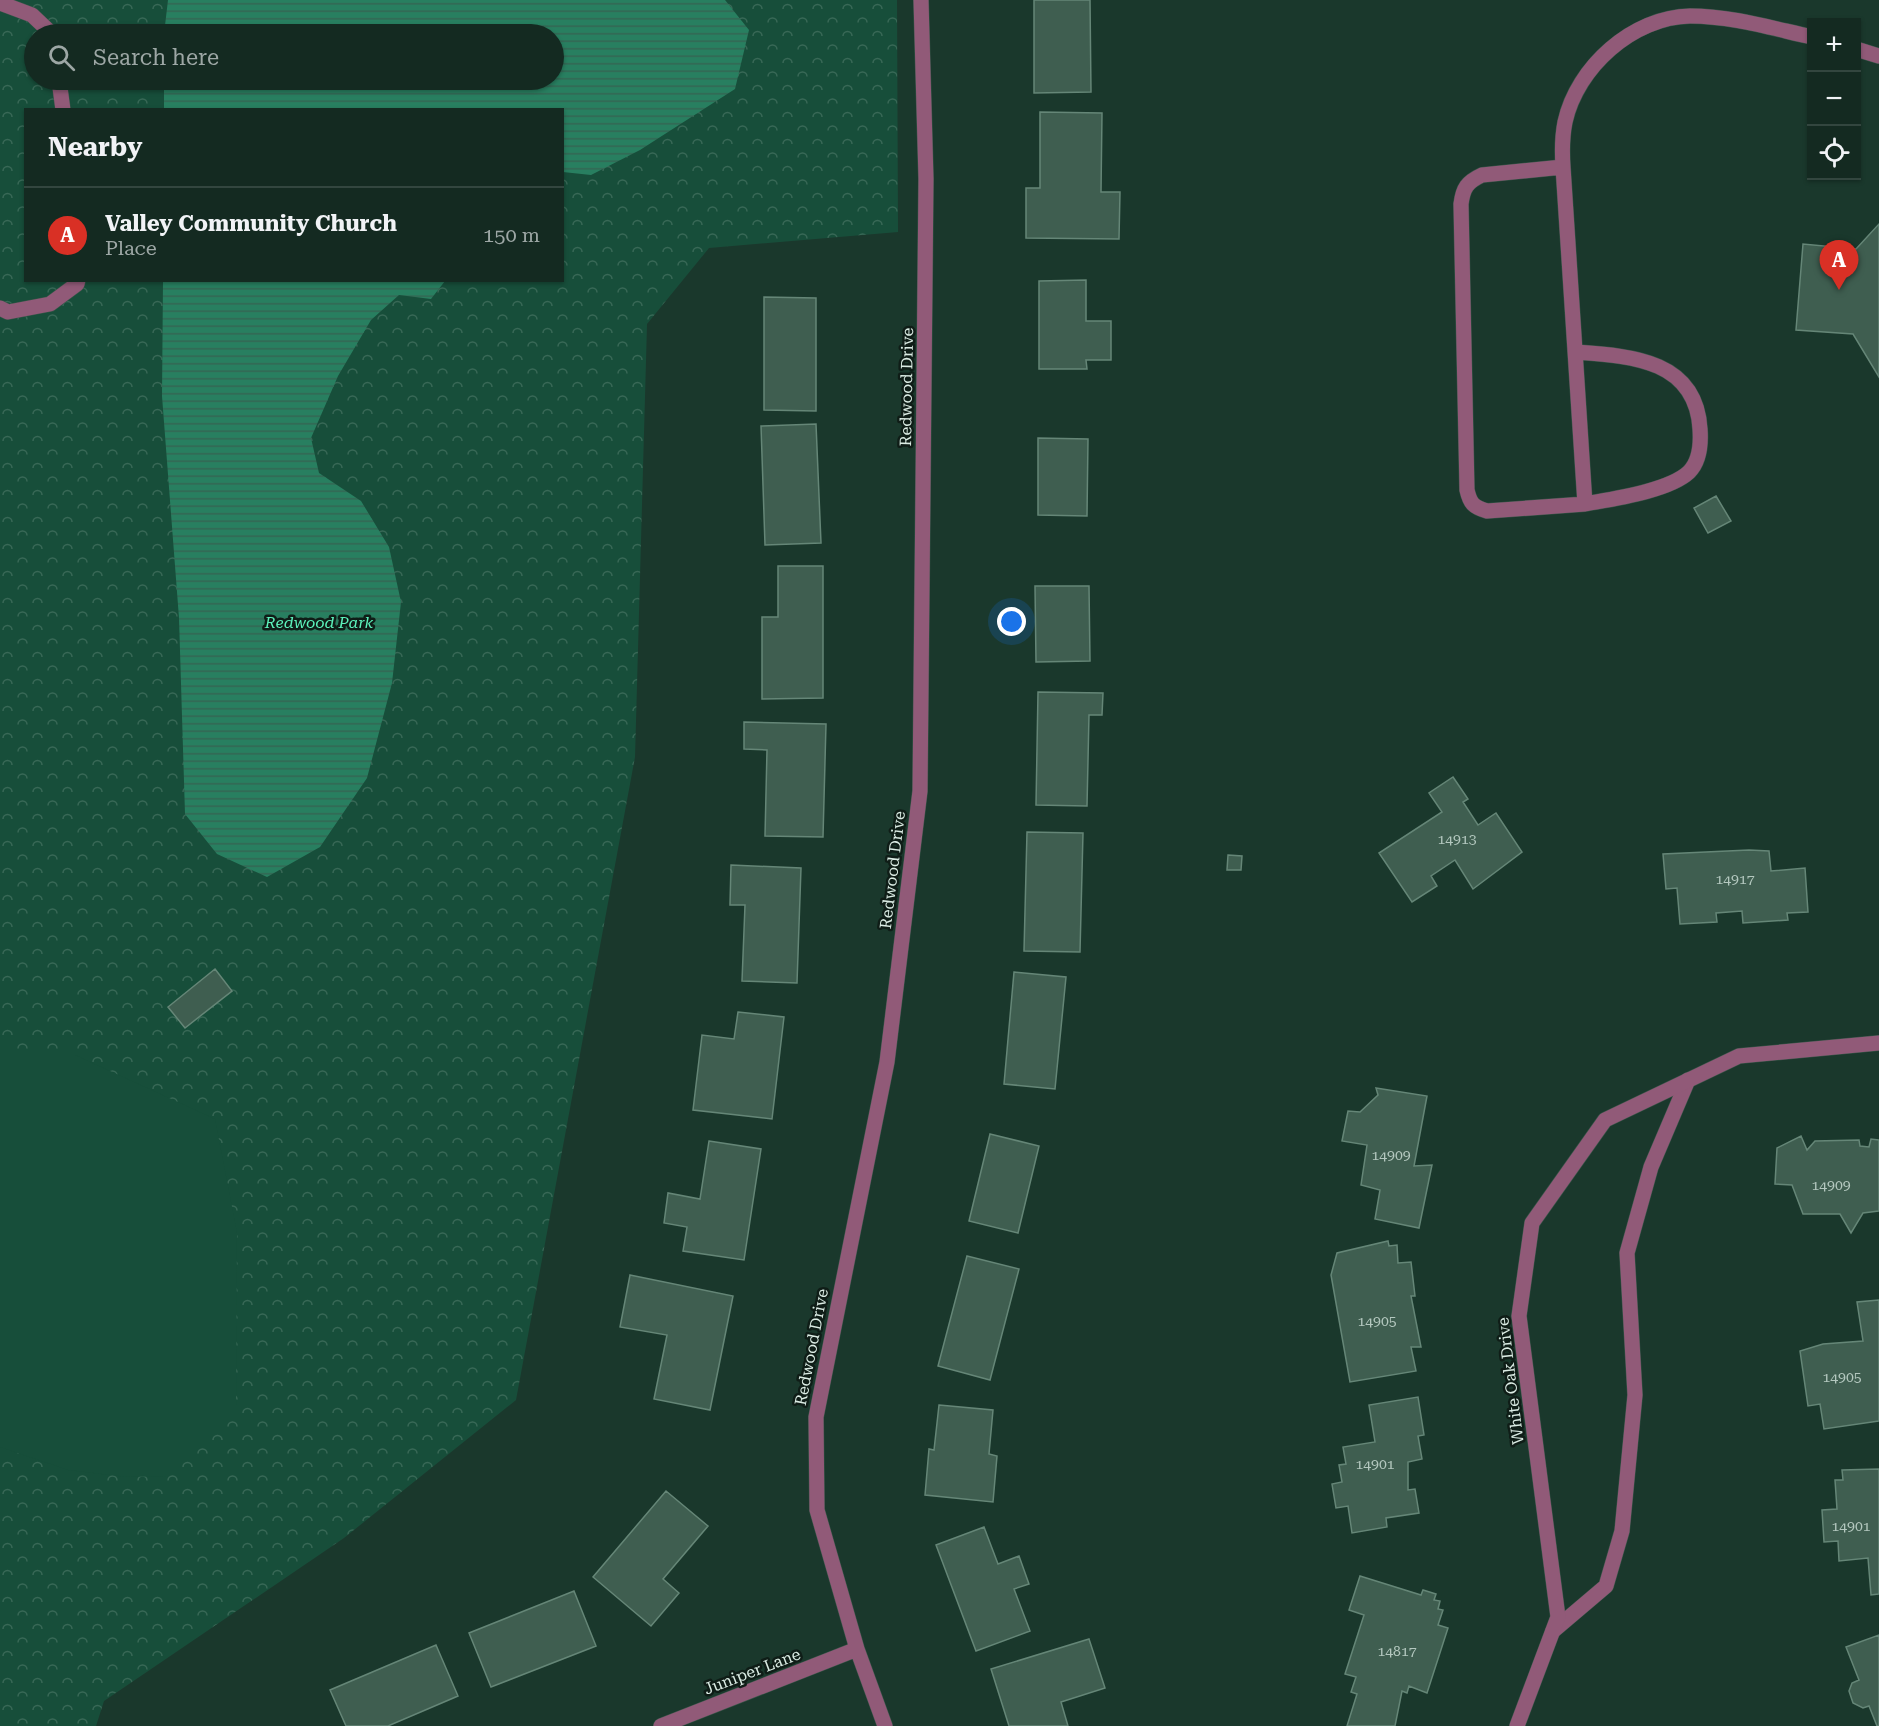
<!DOCTYPE html>
<html lang="en">
<head>
<meta charset="utf-8">
<style>
	body { margin:0; font-family:"Roboto Serif",serif; background:#1d322a; color:#f1f3f6 }
	.controls { position:absolute; right:18px; top:18px; display:grid; overflow:hidden; border-radius:0px; box-shadow:0 2px 4px #0004 }
	.controls button { width:54px; height:54px; display:grid; place-items:center; padding:0; border:0; border-bottom:2px solid #33463f; background:#142a21; color:#f1f3f6; font:30px sans-serif }
	.you { position:absolute; left:1012px; top:622px; width:21px; height:21px; margin:-15px; border:4px solid #fff; border-radius:50%; background:#1a73e8; box-shadow:0 0 0 9px #1a73e833 }
	.badge { display:grid; place-items:center; width:39px; height:39px; border-radius:50%; background:#d93025; color:#fff; font-size:20px; font-weight:700 }
	.pin { position:absolute; translate:-50% -50px; filter:drop-shadow(0 2px 3px #0008) }
	.pin::after { content:''; position:absolute; top:32px; width:21px; height:18px; background:inherit; clip-path:polygon(0 0,100% 0,50% 100%) }
	.list { margin:0; padding:0; list-style:none }
	h2 { display:flex; justify-content:space-between; align-items:center; height:78px; margin:0; padding:0 24px; font-size:26px }
	h2 small { font-size:20px; font-weight:400; color:#9da7a5 }
	.list li { display:grid; grid-template-columns:39px 1fr auto; gap:18px; align-items:center; box-sizing:border-box; height:96px; padding:0 24px; border-top:2px solid #33463f }
	.list b { display:block; font-size:22px; white-space:nowrap }
	.list p { margin:0; font-size:20px; white-space:nowrap; color:#9da7a5 }
	.list em { font-size:20px; font-style:normal; color:#9da7a5 }
	.icon { flex:none; width:33px; height:33px; fill:none; stroke:currentColor; stroke-width:2; stroke-linecap:round; stroke-linejoin:round }
	.map { position:relative; flex:none; width:1879px; height:1726px; overflow:hidden }
	.search { position:absolute; background:#142a21; box-shadow:0 2px 4px #0004; left:24px; top:24px; width:540px; height:66px; display:flex; align-items:center; gap:15px; box-sizing:border-box; padding:0 21px; border-radius:33px; color:#9da7a5; font-size:22px }
	.panel { position:absolute; background:#142a21; box-shadow:0 2px 4px #0004; left:24px; top:108px; width:540px; height:174px; border-radius:0px }
	.map>svg:first-child { display:block }
	.park { fill:url(#park-crowns); fill-rule:evenodd }
	.pitch { fill:#174e3a }
	.water { fill:url(#water-rules) }
	.building { fill:#3f5e50; stroke:#658677; stroke-width:1.5 }
	.lines { fill:none; stroke-linecap:round; stroke-linejoin:round }
	.service-casing { stroke:#395549; stroke-width:16 }
	.minor-casing { stroke:#395549; stroke-width:16 }
	.service { stroke:#915a78; stroke-width:15 }
	.minor { stroke:#915a78; stroke-width:15 }
	.labels { text-anchor:middle; stroke-width:5; stroke-linejoin:round; paint-order:stroke }
	.number-label { font-size:14px; fill:#b4c8bf }
	.street-label { font-size:16px; fill:#dbece4; stroke:#0f1d17 }
	.park-label { font-size:16px; font-style:italic; fill:#5cf2bb; stroke:#0f1d17 }
</style>
</head>
<body>
<div class="map">
<svg width="1879" height="1726" viewBox="0 0 1879 1726">
	<defs>
		<pattern id="park-crowns" width="20" height="18" patternUnits="userSpaceOnUse" patternTransform="scale(1.5)"><rect width="20" height="18" fill="#174e3a"/><path d="M2 6a3 3 0 1 1 6 0M12 15a3 3 0 1 1 6 0" fill="none" stroke="#386856"/></pattern>
		<pattern id="water-rules" width="6" height="5" patternUnits="userSpaceOnUse" patternTransform="scale(1.5)"><rect width="6" height="5" fill="#287f60"/><path d="M0 2.5h6" fill="none" stroke="#346653"/></pattern>
	</defs>
	<rect width="100%" height="100%" fill="#1a382c"/>
	<path class="park" d="M 0,0 L 897,0 L 898,232 L 709,248 L 647,324 L 635,757 L 516,1400 L 344,1538 L 104,1701 L 96,1726 L 0,1726 ZM 34,34 L 554,34 L 554,80 L 34,80 ZM 26,110 L 562,110 L 562,280 L 26,280 Z"/>
	<path class="pitch" d="M 0,1055 L 75,1055 L 215,1119 L 237,1233 L 236,1411 L 167,1476 L 127,1477 L 68,1470 L 0,1447 Z"/>
	<path class="water" d="M 168,0 L 725,0 L 749,30 L 735,89 L 640,150 L 591,175 L 563,172 L 562,110 L 164,109 L 164,80 L 554,80 L 554,34 L 164,34 Z
		M 163,281 L 445,281 L 431,299 L 399,295 L 371,320 L 338,376 L 311,438 L 319,473 L 361,501 L 389,547 L 401,602 L 392,683 L 367,778 L 320,847 L 267,877 L 217,854 L 185,814 L 179,618 L 162,396 Z"/>
	<path class="building" d="M 1034,0 L 1090,0 L 1091,92 L 1034,93 Z
		M 1040,112 L 1102,113 L 1101,192 L 1120,192 L 1119,239 L 1026,238 L 1026,188 L 1040,188 Z
		M 1879,224 L 1879,377 L 1853,334 L 1796,330 L 1803,244 L 1856,249 Z
		M 1086,280 L 1086,321 L 1111,321 L 1111,360 L 1086,360 L 1087,369 L 1039,369 L 1039,281 Z
		M 764,297 L 816,298 L 816,411 L 764,410 Z
		M 816,424 L 821,543 L 765,545 L 761,426 Z
		M 1038,438 L 1088,439 L 1087,516 L 1038,515 Z
		M 1716,496 L 1731,521 L 1708,533 L 1694,508 Z
		M 778,566 L 823,566 L 823,698 L 762,699 L 762,617 L 778,617 Z
		M 1035,586 L 1089,586 L 1090,661 L 1036,662 Z
		M 1038,692 L 1103,693 L 1102,715 L 1089,715 L 1087,806 L 1036,805 Z
		M 744,722 L 826,724 L 823,837 L 765,836 L 767,750 L 744,749 Z
		M 1453,777 L 1468,799 L 1463,802 L 1478,825 L 1496,813 L 1522,852 L 1473,889 L 1455,860 L 1431,876 L 1437,886 L 1412,902 L 1379,853 L 1442,812 L 1429,793 Z
		M 1027,832 L 1083,833 L 1080,952 L 1024,951 Z
		M 1749,850 L 1769,851 L 1771,871 L 1805,868 L 1808,912 L 1787,913 L 1788,920 L 1743,923 L 1742,911 L 1716,913 L 1717,922 L 1680,924 L 1677,888 L 1666,889 L 1663,854 Z
		M 1228,855 L 1242,856 L 1241,870 L 1227,870 Z
		M 731,865 L 801,868 L 797,983 L 742,981 L 745,905 L 730,905 Z
		M 215,969 L 232,991 L 185,1028 L 168,1007 Z
		M 1014,972 L 1066,977 L 1055,1089 L 1004,1084 Z
		M 738,1012 L 784,1017 L 772,1119 L 693,1110 L 702,1035 L 734,1039 Z
		M 1376,1088 L 1427,1096 L 1414,1166 L 1432,1165 L 1419,1228 L 1375,1219 L 1380,1190 L 1361,1185 L 1367,1145 L 1342,1141 L 1348,1111 L 1360,1112 L 1378,1095 Z
		M 990,1134 L 1039,1146 L 1018,1233 L 969,1221 Z
		M 1801,1136 L 1807,1150 L 1815,1141 L 1859,1140 L 1860,1146 L 1869,1147 L 1871,1139 L 1879,1140 L 1879,1211 L 1863,1213 L 1851,1233 L 1840,1214 L 1803,1214 L 1792,1185 L 1775,1184 L 1777,1148 Z
		M 709,1141 L 761,1149 L 744,1260 L 683,1251 L 687,1227 L 664,1223 L 668,1193 L 700,1199 Z
		M 1388,1241 L 1389,1246 L 1397,1245 L 1398,1263 L 1411,1262 L 1415,1296 L 1411,1296 L 1421,1347 L 1411,1347 L 1416,1371 L 1350,1382 L 1331,1275 L 1337,1253 Z
		M 967,1256 L 1019,1269 L 990,1380 L 938,1366 Z
		M 630,1275 L 733,1296 L 710,1410 L 654,1399 L 667,1335 L 620,1327 Z
		M 1879,1300 L 1879,1421 L 1824,1429 L 1820,1404 L 1808,1406 L 1800,1351 L 1823,1344 L 1863,1341 L 1857,1302 Z
		M 1418,1397 L 1424,1435 L 1418,1436 L 1422,1459 L 1408,1462 L 1408,1490 L 1415,1489 L 1419,1513 L 1386,1518 L 1387,1527 L 1352,1533 L 1348,1506 L 1336,1508 L 1332,1484 L 1342,1482 L 1339,1465 L 1346,1464 L 1343,1447 L 1375,1442 L 1369,1405 Z
		M 939,1405 L 993,1410 L 989,1454 L 997,1456 L 993,1502 L 925,1495 L 929,1449 L 934,1450 Z
		M 1879,1469 L 1879,1594 L 1871,1595 L 1868,1558 L 1839,1561 L 1838,1541 L 1824,1542 L 1822,1510 L 1837,1509 L 1835,1480 L 1843,1480 L 1842,1470 Z
		M 666,1491 L 708,1526 L 663,1579 L 679,1593 L 651,1626 L 593,1577 Z
		M 984,1527 L 998,1564 L 1019,1556 L 1029,1584 L 1014,1589 L 1030,1631 L 976,1651 L 936,1545 Z
		M 1360,1576 L 1421,1595 L 1423,1590 L 1436,1594 L 1434,1600 L 1440,1601 L 1438,1609 L 1443,1610 L 1438,1625 L 1448,1628 L 1427,1693 L 1409,1686 L 1407,1693 L 1402,1691 L 1395,1726 L 1347,1726 L 1357,1694 L 1351,1692 L 1356,1677 L 1345,1674 L 1364,1615 L 1349,1610 Z
		M 574,1591 L 596,1646 L 491,1687 L 469,1633 Z
		M 1879,1635 L 1879,1726 L 1877,1726 L 1869,1706 L 1863,1708 L 1853,1703 L 1849,1691 L 1852,1683 L 1859,1680 L 1846,1647 Z
		M 1089,1639 L 1105,1688 L 1061,1702 L 1068,1726 L 1009,1726 L 991,1669 Z
		M 436,1645 L 458,1696 L 388,1726 L 346,1726 L 330,1690 Z"/>
	<g class="lines">
		<g class="service-casing">
			<path id="service" d="M 0,3 L 32,15 L 52,34
				M 1856,49 L 1879,56
				M 59,80 L 63,110
				M 1563,167 L 1482,175 C 1467,182 1463,188 1461,204 L 1467,490 C 1470,503 1473,507 1487,511 L 1585,504 L 1563,167 C 1562,152 1562,137 1565,122 C 1577,67 1633,17 1690,16 C 1731,16 1771,28 1812,37
				M 0,308 L 8,312 L 50,304 L 77,284 L 78,280
				M 1575,352 C 1630,356 1696,359 1700,429 C 1701,443 1700,461 1689,472 C 1669,491 1612,499 1585,504
				M 1553,1631 L 1606,1586 L 1622,1531 L 1635,1395 L 1627,1253 L 1651,1167 L 1688,1080"/>
		</g>
		<g class="minor-casing">
			<path id="minor" d="M 661,1726 L 857,1649
				M 885,1726 L 857,1649 L 817,1510 L 816,1417 L 887,1062 L 920,791 L 926,179 L 921,0
				M 1517,1726 L 1558,1617 L 1519,1316 L 1532,1223 L 1605,1120 L 1739,1056 L 1879,1043"/>
		</g>
		<use href="#service" class="service"/>
		<use href="#minor" class="minor"/>
	</g>
	<g class="labels">
		<g class="number-label">
			<text x="1457" y="844">14913</text>
			<text x="1735" y="884">14917</text>
			<text x="1391" y="1160">14909</text>
			<text x="1831" y="1190">14909</text>
			<text x="1377" y="1326">14905</text>
			<text x="1842" y="1382">14905</text>
			<text x="1375" y="1469">14901</text>
			<text x="1851" y="1531">14901</text>
			<text x="1397" y="1656">14817</text>
		</g>
		<g class="street-label">
			<text transform="translate(906 387) rotate(-89)" y="6">Redwood Drive</text>
			<text transform="translate(892 870) rotate(-83)" y="6">Redwood Drive</text>
			<text transform="translate(811 1347) rotate(-79)" y="6">Redwood Drive</text>
			<text transform="translate(1510 1381) rotate(-97)" y="6">White Oak Drive</text>
			<text transform="translate(752 1671) rotate(-21)" y="6">Juniper Lane</text>
		</g>
		<g class="park-label">
			<text x="319" y="628">Redwood Park</text>
		</g>
	</g>
</svg>
<div class="controls">
<button>+</button>
<button>−</button>
<button><svg class="icon" aria-label="locate" viewBox="0 0 24 24"><circle cx="12" cy="12" r="6"/><path d="M12 2v4M12 18v4M2 12h4M18 12h4"/></svg></button>
</div>
<div class="you"></div>
<div class="pin badge" style="left:1839px;top:290px">A</div>
<div class="search"><svg class="icon" aria-label="search" viewBox="0 0 24 24"><circle cx="10" cy="10" r="6"/><path d="M15 15l6 6"/></svg>Search here</div>
<section class="panel">
<h2>Nearby<small></small></h2>
<ul class="list">
<li><span class="badge">A</span><div><b>Valley Community Church</b><p>Place</p></div><em>150 m</em></li>
</ul>
</section>
</div>
</body>
</html>
